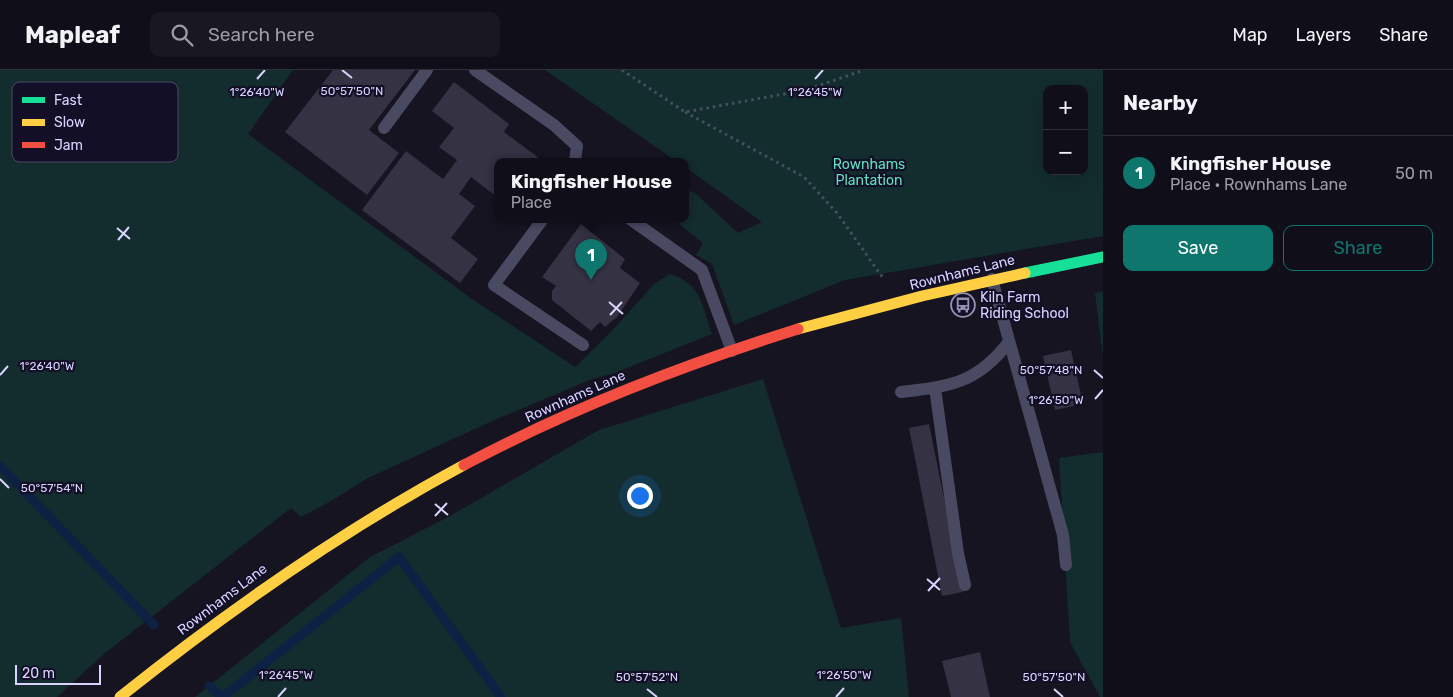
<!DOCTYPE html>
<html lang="en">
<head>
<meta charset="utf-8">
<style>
	body { margin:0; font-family:Rubik,sans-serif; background:#191822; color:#f1f3f6 }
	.controls { position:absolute; right:15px; top:15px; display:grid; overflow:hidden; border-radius:10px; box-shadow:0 5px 20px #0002 }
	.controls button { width:45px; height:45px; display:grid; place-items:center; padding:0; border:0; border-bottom:1px solid #302f38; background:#100f19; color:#f1f3f6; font:25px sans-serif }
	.scale { position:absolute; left:15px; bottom:12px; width:86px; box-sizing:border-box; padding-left:5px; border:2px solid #d9d4ff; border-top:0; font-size:14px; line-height:18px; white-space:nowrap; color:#d9d4ff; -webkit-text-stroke:4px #130f26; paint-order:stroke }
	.you { position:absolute; left:639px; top:425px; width:18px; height:18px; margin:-12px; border:4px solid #fff; border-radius:50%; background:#1a73e8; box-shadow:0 0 0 8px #1a73e833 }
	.badge { display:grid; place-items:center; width:32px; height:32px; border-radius:50%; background:#0f766e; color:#fff; font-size:16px; font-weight:700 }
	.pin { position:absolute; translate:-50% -41px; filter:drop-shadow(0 1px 2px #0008) }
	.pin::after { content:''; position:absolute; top:26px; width:18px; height:15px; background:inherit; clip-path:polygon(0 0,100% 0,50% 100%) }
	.popup { position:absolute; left:494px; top:88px; width:195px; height:65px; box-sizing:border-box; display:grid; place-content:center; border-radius:10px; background:#100f19; filter:drop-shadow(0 1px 4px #0005); font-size:16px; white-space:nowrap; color:#9c9ca2 }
	.popup b { font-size:19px; color:#f1f3f6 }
	.popup::after { content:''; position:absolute; left:50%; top:100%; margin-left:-10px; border:10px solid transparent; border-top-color:#100f19 }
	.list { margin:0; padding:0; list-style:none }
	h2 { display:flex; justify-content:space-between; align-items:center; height:65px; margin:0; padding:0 20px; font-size:21px }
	h2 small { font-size:16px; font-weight:400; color:#9c9ca2 }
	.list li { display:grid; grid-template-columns:32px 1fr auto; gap:15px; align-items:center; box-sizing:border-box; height:75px; padding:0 20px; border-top:1px solid #302f38 }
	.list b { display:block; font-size:19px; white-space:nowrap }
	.list p { margin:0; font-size:16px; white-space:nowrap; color:#9c9ca2 }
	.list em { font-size:16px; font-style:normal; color:#9c9ca2 }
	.actions { display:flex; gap:10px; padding:15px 20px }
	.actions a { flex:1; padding:11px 0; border:1px solid #0f766e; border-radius:10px; text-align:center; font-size:18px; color:#0f766e }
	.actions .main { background:#0f766e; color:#fff }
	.icon { flex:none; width:28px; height:28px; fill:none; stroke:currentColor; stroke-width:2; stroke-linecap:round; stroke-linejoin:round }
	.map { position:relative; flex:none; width:1103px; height:627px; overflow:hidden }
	header { display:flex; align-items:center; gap:30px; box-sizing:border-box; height:70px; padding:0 25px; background:#100f19; border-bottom:1px solid #302f38 }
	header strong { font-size:24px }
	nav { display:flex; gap:28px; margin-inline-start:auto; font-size:18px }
	.search { width:350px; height:45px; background:#191822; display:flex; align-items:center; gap:12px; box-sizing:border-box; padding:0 18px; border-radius:10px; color:#9c9ca2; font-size:19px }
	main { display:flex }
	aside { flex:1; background:#100f19 }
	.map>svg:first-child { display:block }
	.green { fill:#132c2d; fill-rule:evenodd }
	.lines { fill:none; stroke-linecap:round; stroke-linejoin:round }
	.stream { stroke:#0d2144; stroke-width:9 }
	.building { fill:#343243 }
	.path { stroke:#44505f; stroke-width:3; stroke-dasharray:2.5 4; stroke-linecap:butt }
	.lane { stroke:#4a4962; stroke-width:12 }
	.fast { stroke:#16e098; stroke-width:11 }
	.slow { stroke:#ffcf43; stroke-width:11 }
	.jam { stroke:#f24e42; stroke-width:11 }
	.ticks { fill:none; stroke:#d9d4ff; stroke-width:2 }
	.labels { text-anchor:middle; stroke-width:4.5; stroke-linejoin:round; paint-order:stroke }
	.park-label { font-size:14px; fill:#5fe0c0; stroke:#130f26 }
	.street-label { font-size:14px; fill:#d9d4ff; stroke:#130f26 }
	.poi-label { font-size:14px; fill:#d9d4ff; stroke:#130f26; text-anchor:start }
	.key { fill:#130f26; stroke:#4e4a67; stroke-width:1 }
	.key-label { font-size:14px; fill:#d9d4ff }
	.ticks-label { font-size:12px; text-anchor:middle; fill:#d9d4ff; stroke:#130f26; stroke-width:4.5; stroke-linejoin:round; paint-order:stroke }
</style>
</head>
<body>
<header>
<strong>Mapleaf</strong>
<div class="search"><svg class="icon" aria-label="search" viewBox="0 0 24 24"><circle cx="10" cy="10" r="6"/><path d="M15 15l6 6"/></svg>Search here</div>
<nav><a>Map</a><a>Layers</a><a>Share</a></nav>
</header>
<main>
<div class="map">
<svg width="1103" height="627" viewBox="0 0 1103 627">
	<rect width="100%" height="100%" fill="#161421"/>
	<path class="green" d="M 0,0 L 293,0 L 248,64 L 472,229 L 575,297 L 609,264 L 654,214 L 670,204 C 702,214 702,236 712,264 L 612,304 L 592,309 L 490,352 L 366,409 L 333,430 L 301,447 L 291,438 L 104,584 L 57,627 L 0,627 Z
		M 545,0 L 1103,0 L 1103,166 L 845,210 L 734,255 L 712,194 L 696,185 L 703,173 L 673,149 L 685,149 L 685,119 L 695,123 L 738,163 L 762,152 L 685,97 L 685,91 L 676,91 ZM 1047,19 L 1084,19 L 1084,101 L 1047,101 Z
		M 1103,221 L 1103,288 L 1095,223 Z
		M 763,309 L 841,558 L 901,548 L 909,627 L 195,627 L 370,487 L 450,446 L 599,360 Z
		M 1103,382 L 1103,627 L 1100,627 L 1070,572 L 1059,388 Z"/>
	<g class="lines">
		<path class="stream" d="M 0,396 L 154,555
			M 209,616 L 222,627
			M 223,627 L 399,487 L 501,627"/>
	</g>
	<path class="building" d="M 333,0 L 415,0 L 369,60 L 399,83 L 367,125 L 285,62 Z
		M 454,12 L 509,54 L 504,62 L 543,91 L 497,91 L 497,127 L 471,107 L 459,124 L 475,136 L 451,168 L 478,189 L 460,213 L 362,140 L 406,81 L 443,109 L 457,90 L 439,77 L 454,58 L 432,41 Z
		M 581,154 L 625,189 L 620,198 L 640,213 L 617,247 L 605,257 L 600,252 L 591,261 L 552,230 L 552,221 L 556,216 L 542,207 Z
		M 1071,280 L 1083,334 L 1055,340 L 1043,286 Z
		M 929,354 L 963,522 L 942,526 L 909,358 Z
		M 980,582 L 990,627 L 951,627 L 942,591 Z"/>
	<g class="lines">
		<path class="path" d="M 622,0 L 685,42 L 806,20 L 864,0
			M 685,42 L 804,107 L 837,143 L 883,208"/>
		<path class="lane" d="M 475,0 L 554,55 L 577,76 L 575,91
			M 384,58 L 427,0
			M 543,149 L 494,215 L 583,275
			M 630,149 L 702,200 L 732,281
			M 992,209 L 1063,465 L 1066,495
			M 935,318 L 958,483 L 965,515
			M 901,322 C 950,316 976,314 1008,273"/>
		<path class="fast" d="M 1025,203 L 1103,187"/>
		<path class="slow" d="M 798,259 L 922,226 L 1025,203
			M 120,627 C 229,540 341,461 464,395"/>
		<path class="jam" d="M 464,395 C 571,338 683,295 798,259"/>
	</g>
	<path class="ticks" d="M 342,0 L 352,8M 257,9 L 265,0M 815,9 L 823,0M 117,158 L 130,169M 118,170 L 129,157M 609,232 L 623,244M 610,245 L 622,232M 1094,300 L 1103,308M 0,305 L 8,296M 1095,329 L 1103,320M 0,409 L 9,418M 435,434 L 448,445M 435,446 L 447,433M 927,509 L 940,520M 928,521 L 940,508M 647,619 L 657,627M 1054,619 L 1063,627M 278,627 L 286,618M 836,627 L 844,618"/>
	<defs>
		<g id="bus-ring" transform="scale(1.25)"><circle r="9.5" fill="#130f26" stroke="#9591b1" stroke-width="1.5"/><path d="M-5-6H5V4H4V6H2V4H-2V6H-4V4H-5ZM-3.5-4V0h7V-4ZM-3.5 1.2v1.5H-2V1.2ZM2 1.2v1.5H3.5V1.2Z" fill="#9591b1"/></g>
	</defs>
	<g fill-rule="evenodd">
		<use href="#bus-ring" x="963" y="235"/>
	</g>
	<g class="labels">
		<g class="park-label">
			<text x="869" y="99">Rownhams<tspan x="869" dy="16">Plantation</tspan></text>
		</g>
		<g class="street-label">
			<text transform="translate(962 202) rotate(-14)" y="5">Rownhams Lane</text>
			<text transform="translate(575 326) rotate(-24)" y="5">Rownhams Lane</text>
			<text transform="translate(222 529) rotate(-37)" y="5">Rownhams Lane</text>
		</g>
		<g class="poi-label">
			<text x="980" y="232">Kiln Farm<tspan x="980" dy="16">Riding School</tspan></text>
		</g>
	</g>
	<rect x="12" y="12" width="166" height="80" rx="8" class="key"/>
	<rect x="22" y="27" width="23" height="6" fill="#16e098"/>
	<rect x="22" y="49" width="23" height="7" fill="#ffcf43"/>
	<rect x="22" y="72" width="23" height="6" fill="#f24e42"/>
	<g class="key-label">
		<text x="54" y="35">Fast</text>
		<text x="54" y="57">Slow</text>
		<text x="54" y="80">Jam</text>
	</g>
	<g class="ticks-label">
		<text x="352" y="25">50°57'50"N</text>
		<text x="257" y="26">1°26'40"W</text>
		<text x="815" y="26">1°26'45"W</text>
		<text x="47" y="300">1°26'40"W</text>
		<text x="1051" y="304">50°57'48"N</text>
		<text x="1056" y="334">1°26'50"W</text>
		<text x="52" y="422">50°57'54"N</text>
		<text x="286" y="609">1°26'45"W</text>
		<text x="844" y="609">1°26'50"W</text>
		<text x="647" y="611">50°57'52"N</text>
		<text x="1054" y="611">50°57'50"N</text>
	</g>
</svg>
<div class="controls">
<button>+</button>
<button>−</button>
</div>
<div class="scale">20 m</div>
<div class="you"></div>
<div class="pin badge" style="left:591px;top:210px">1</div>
<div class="popup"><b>Kingfisher House</b>Place</div>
</div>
<aside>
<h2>Nearby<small></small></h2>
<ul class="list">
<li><span class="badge">1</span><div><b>Kingfisher House</b><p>Place · Rownhams Lane</p></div><em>50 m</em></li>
</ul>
<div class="actions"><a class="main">Save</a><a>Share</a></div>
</aside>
</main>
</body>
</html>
